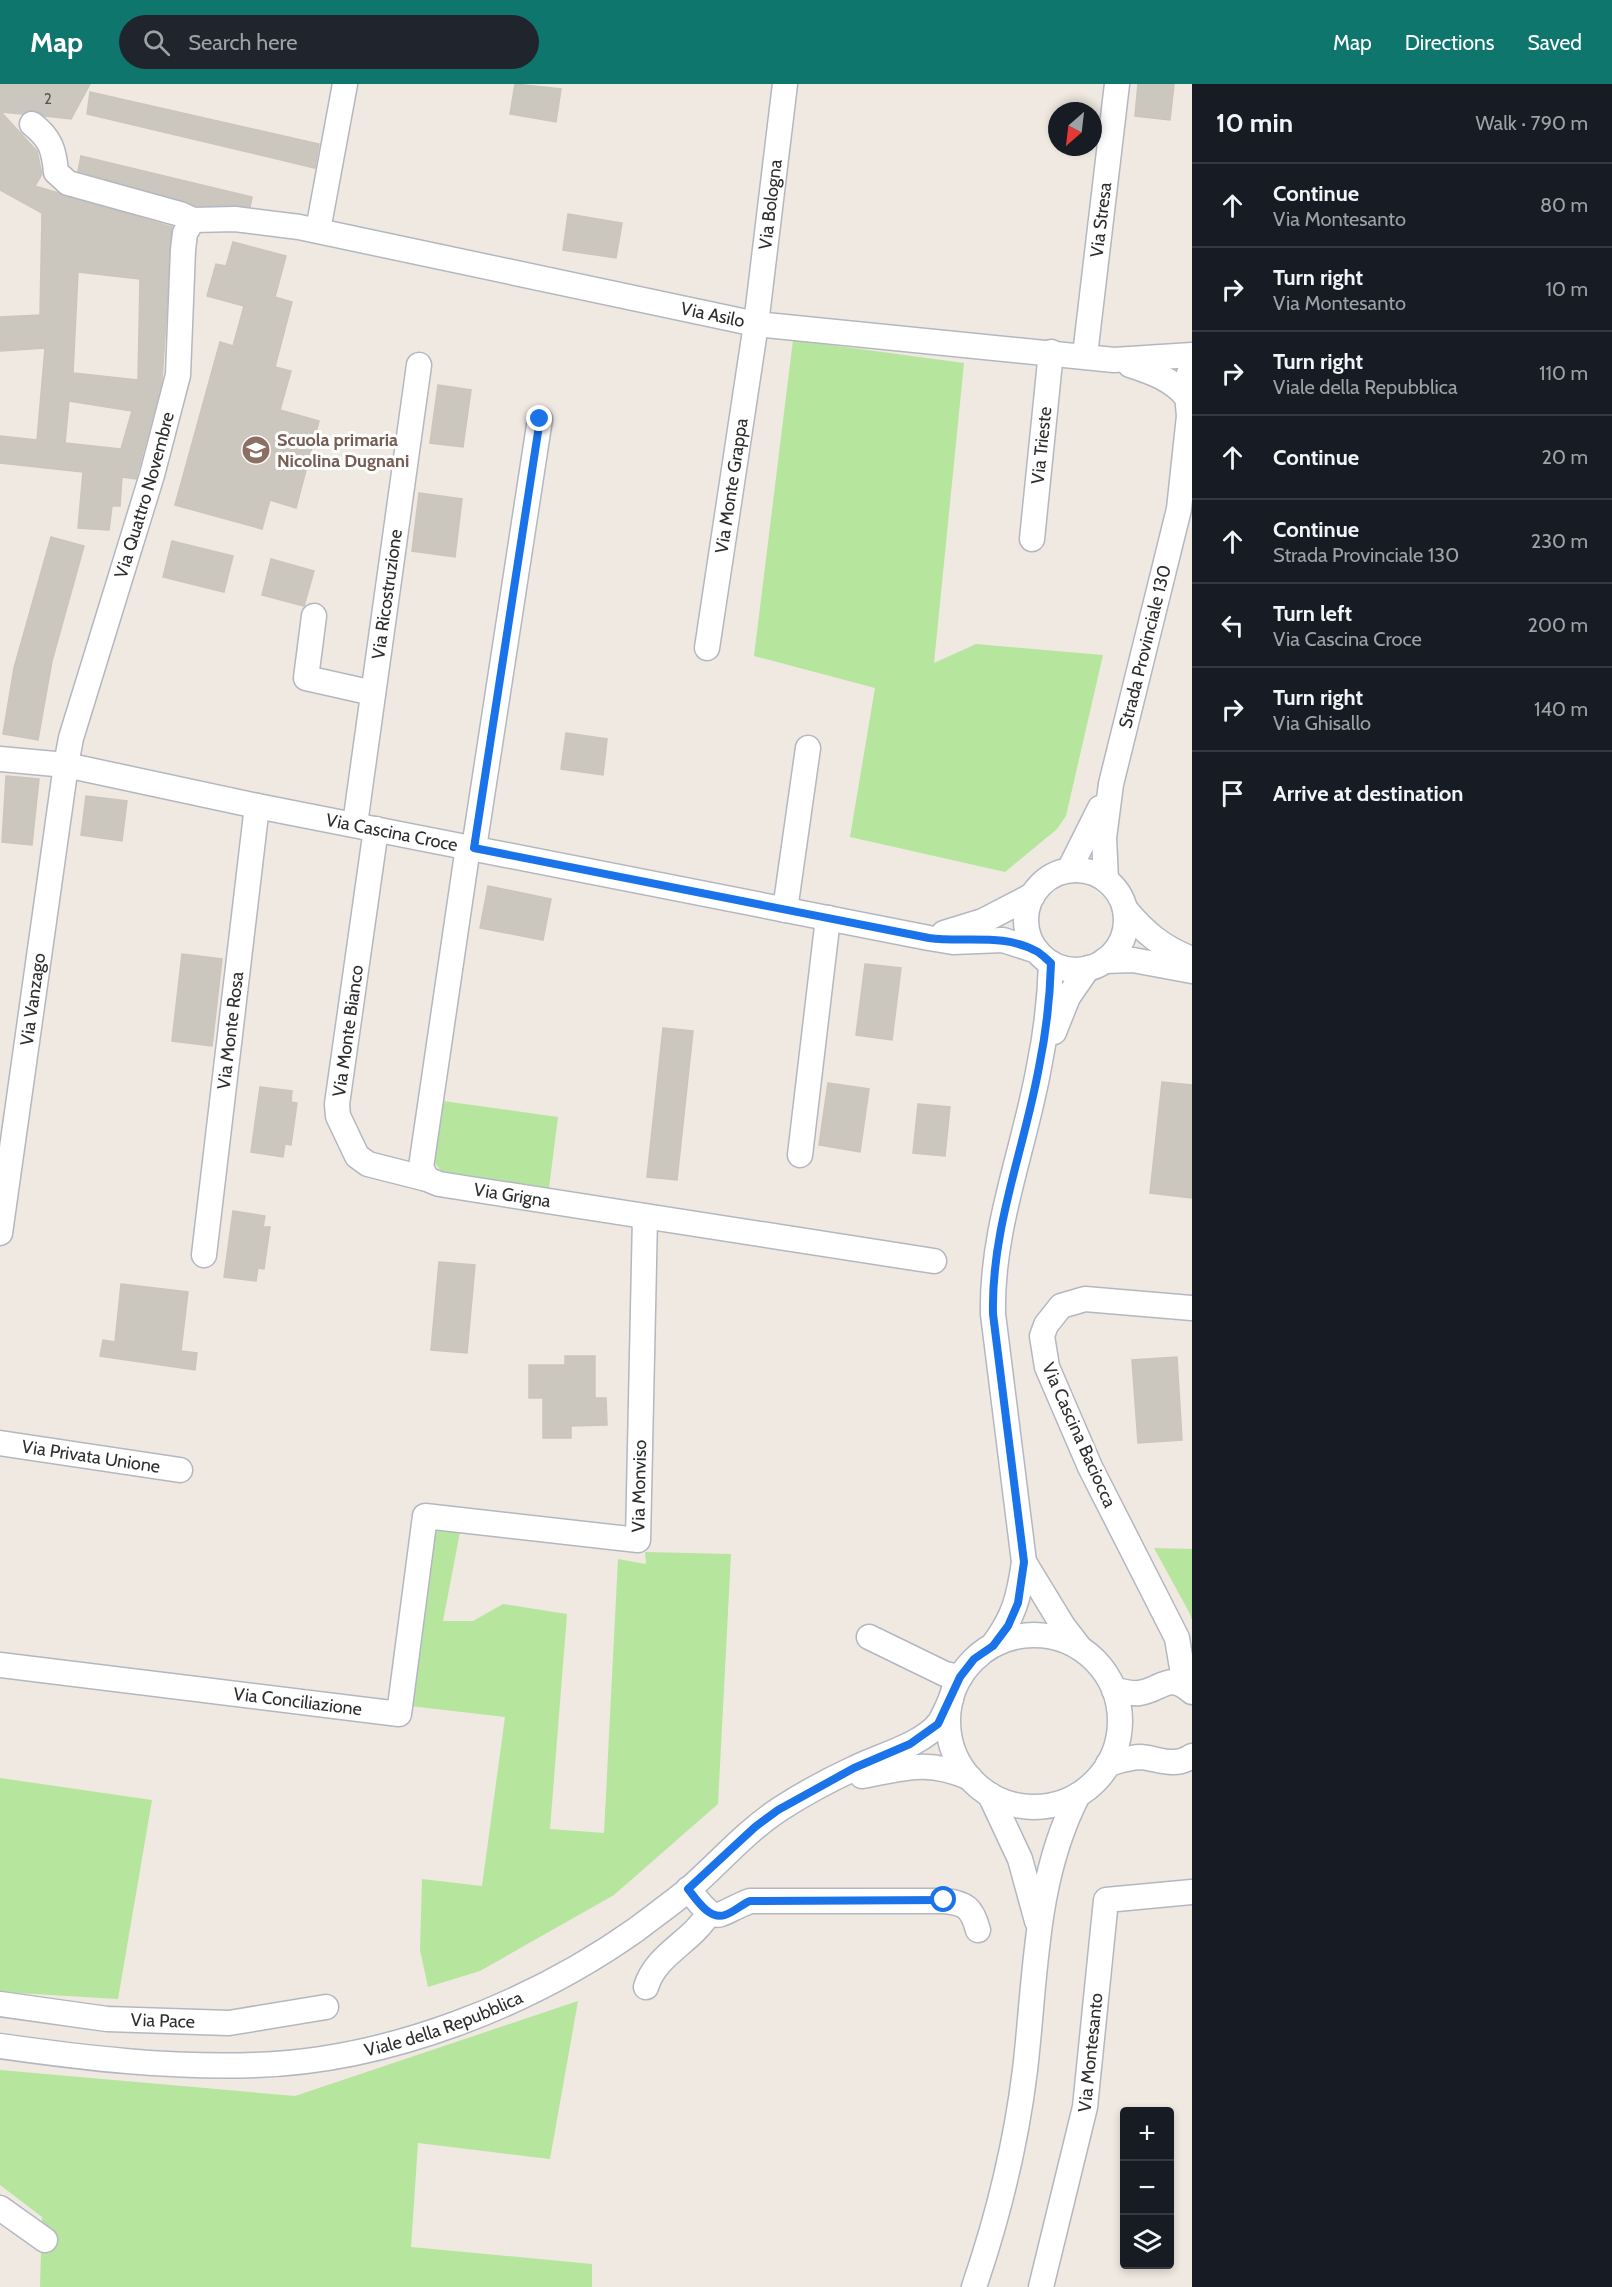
<!DOCTYPE html>
<html lang="en">
<head>
<meta charset="utf-8">
<style>
	body { margin:0; font-family:Cabin,sans-serif; background:#20242c; color:#f1f3f6 }
	.controls { position:absolute; right:18px; bottom:18px; display:grid; overflow:hidden; border-radius:6px; box-shadow:0 3px 9px #0003 }
	.controls button { width:54px; height:54px; display:grid; place-items:center; padding:0; border:0; border-bottom:2px solid #363941; background:#171b24; color:#f1f3f6; font:30px sans-serif }
	.compass { position:absolute; left:1048px; top:18px; width:54px; height:54px; border-radius:50%; background:#171b24; box-shadow:0 3px 9px #0003; rotate:208deg }
	.stop { position:absolute; width:18px; height:18px; margin:-14px; border:4px solid #1a73e8; border-radius:50%; background:#fff }
	.stop.end { background:#1a73e8; border-color:#fff; box-shadow:0 2px 6px #0008 }
	.list { margin:0; padding:0; list-style:none }
	h2 { display:flex; justify-content:space-between; align-items:center; height:78px; margin:0; padding:0 24px; font-size:26px }
	h2 small { font-size:20px; font-weight:400; color:#9ea1a6 }
	.list li { display:grid; grid-template-columns:39px 1fr auto; gap:18px; align-items:center; box-sizing:border-box; height:84px; padding:0 24px; border-top:2px solid #363941 }
	.list b { display:block; font-size:22px; white-space:nowrap }
	.list p { margin:0; font-size:20px; white-space:nowrap; color:#9ea1a6 }
	.list em { font-size:20px; font-style:normal; color:#9ea1a6 }
	.icon { flex:none; width:33px; height:33px; fill:none; stroke:currentColor; stroke-width:2; stroke-linecap:round; stroke-linejoin:round }
	.map { position:relative; flex:none; width:1192px; height:2203px; overflow:hidden }
	header { display:flex; align-items:center; gap:36px; box-sizing:border-box; height:84px; padding:0 30px; background:#0f766e; color:#fff }
	header strong { font-size:28px }
	nav { display:flex; gap:33px; margin-inline-start:auto; font-size:21px }
	.search { width:420px; height:54px; background:#20242c; display:flex; align-items:center; gap:15px; box-sizing:border-box; padding:0 21px; border-radius:33px; color:#9ea1a6; font-size:22px }
	main { display:flex }
	aside { flex:1; background:#171b24 }
	.map>svg:first-child { display:block }
	.green { fill:#b6e59e }
	.building { fill:#cbc7bf; stroke:#cbc5ba; stroke-width:1.5; fill-rule:evenodd }
	.lines { fill:none; stroke-linecap:round; stroke-linejoin:round }
	.minor-casing { stroke:#b4b7c1; stroke-width:27 }
	.minor { stroke:#fff; stroke-width:24 }
	.route { stroke:#1a73e8; stroke-width:8 }
	.labels { text-anchor:middle; stroke-width:6; stroke-linejoin:round; paint-order:stroke }
	.number-label { font-size:15px; fill:#555452 }
	.street-label { font-size:18px; fill:#2e2e2e; stroke:#fff }
	.education-label { font-size:18px; font-weight:bold; fill:#785e54; stroke:#fff; text-anchor:start }
</style>
</head>
<body>
<header>
<strong>Map</strong>
<div class="search"><svg class="icon" aria-label="search" viewBox="0 0 24 24"><circle cx="10" cy="10" r="6"/><path d="M15 15l6 6"/></svg>Search here</div>
<nav><a>Map</a><a>Directions</a><a>Saved</a></nav>
</header>
<main>
<div class="map">
<svg width="1192" height="2203" viewBox="0 0 1192 2203">
	<rect width="100%" height="100%" fill="#efe9e1"/>
	<path class="green" d="M 793,256 L 964,279 L 934,579 L 976,560 L 1103,571 L 1066,732 L 1057,745 L 1005,788 L 850,753 L 875,604 L 754,572 Z
		M 443,1017 L 558,1033 L 549,1104 L 441,1087 L 434,1078 Z
		M 443,1445 L 460,1448 L 443,1537 L 473,1537 L 503,1520 L 567,1530 L 550,1745 L 604,1749 L 618,1475 L 646,1480 L 645,1468 L 731,1470 L 718,1720 L 614,1811 L 480,1887 L 428,1903 L 420,1866 L 422,1795 L 482,1802 L 505,1633 L 410,1622 L 434,1449 Z
		M 1154,1464 L 1192,1465 L 1192,1536 L 1190,1530 Z
		M 0,1694 L 152,1716 L 118,1915 L 0,1908 Z
		M 578,1917 L 550,2075 L 418,2059 L 411,2163 L 592,2180 L 592,2203 L 40,2203 L 42,2133 L 0,2101 L 0,1986 L 295,2012 Z"/>
	<path class="building" d="M 0,0 L 90,0 L 71,35 L 45,32 L 34,26 L 22,30 L 1,28 L 37,67 L 42,90 L 35,102 L 172,143 L 162,297 L 136,395 L 122,393 L 120,422 L 112,422 L 109,446 L 78,444 L 83,388 L 0,379 L 0,352 L 37,356 L 45,264 L 0,267 L 0,233 L 40,231 L 42,129 L 0,106 ZM 78,188 L 140,195 L 138,296 L 73,289 ZM 69,317 L 132,327 L 121,365 L 65,359 Z
		M 515,0 L 561,5 L 556,38 L 510,30 Z
		M 1138,0 L 1174,0 L 1170,36 L 1135,32 Z
		M 90,8 L 319,60 L 315,84 L 87,30 Z
		M 81,72 L 252,113 L 250,123 L 196,122 L 78,87 Z
		M 568,130 L 622,139 L 616,174 L 563,166 Z
		M 233,158 L 286,172 L 275,213 L 292,218 L 275,283 L 291,287 L 280,326 L 319,337 L 296,424 L 270,416 L 262,445 L 175,421 L 220,258 L 233,262 L 244,222 L 207,212 L 216,180 L 226,182 Z
		M 438,301 L 471,306 L 463,363 L 430,359 Z
		M 419,409 L 462,415 L 455,473 L 412,467 Z
		M 51,453 L 84,462 L 52,577 L 38,656 L 3,650 L 14,584 Z
		M 172,457 L 233,472 L 224,508 L 163,493 Z
		M 271,475 L 314,487 L 304,522 L 262,511 Z
		M 566,649 L 607,655 L 603,691 L 561,685 Z
		M 6,692 L 39,695 L 32,761 L 2,758 Z
		M 86,712 L 127,717 L 122,757 L 81,751 Z
		M 488,802 L 551,815 L 543,856 L 480,844 Z
		M 182,870 L 222,875 L 212,962 L 172,957 Z
		M 865,880 L 901,884 L 892,956 L 856,951 Z
		M 663,944 L 693,947 L 677,1096 L 647,1093 Z
		M 1162,998 L 1192,1001 L 1192,1114 L 1150,1109 Z
		M 828,999 L 869,1005 L 860,1068 L 819,1061 Z
		M 260,1003 L 292,1007 L 291,1018 L 297,1019 L 291,1061 L 285,1060 L 283,1073 L 251,1068 Z
		M 918,1020 L 950,1023 L 945,1072 L 913,1069 Z
		M 233,1127 L 265,1132 L 263,1143 L 270,1143 L 264,1185 L 258,1184 L 256,1197 L 224,1193 Z
		M 439,1178 L 475,1181 L 467,1269 L 431,1266 Z
		M 121,1200 L 188,1208 L 181,1267 L 197,1269 L 195,1286 L 100,1272 L 103,1256 L 115,1258 Z
		M 565,1272 L 595,1272 L 595,1314 L 606,1314 L 607,1341 L 571,1342 L 571,1354 L 543,1354 L 543,1314 L 529,1314 L 529,1281 L 565,1281 Z
		M 1177,1273 L 1182,1356 L 1138,1359 L 1132,1276 Z"/>
	<g class="lines">
		<g class="minor-casing">
			<g id="minor">
				<path id="s1" d="M 32,40 C 50,54 54,65 56,88 L 68,99 L 180,130 L 193,136 L 235,135 L 299,143 L 756,240 L 1114,276 L 1192,271"/>
				<path d="M 318,146 L 345,0"/>
				<path id="s2" d="M 1085,271 L 1117,0"/>
				<path d="M 1130,281 C 1153,289 1170,294 1186,312"/>
				<path id="s3" d="M 1032,455 L 1051,268"/>
				<path d="M 314,532 L 306,594 L 373,609"/>
				<path id="s4" d="M 707,564 L 756,240 L 785,0"/>
				<path id="s5" d="M 0,675 L 66,681 L 257,722 L 929,854 L 953,858 L 1003,856 L 1037,867"/>
				<path id="s6" d="M 355,740 L 419,281"/>
				<path d="M 376,745 L 337,1020 L 338,1032 L 357,1072 L 368,1080 L 427,1095"/>
				<path id="s7" d="M 468,763 L 421,1083 L 427,1095 L 439,1100 L 934,1177"/>
				<path d="M 474,764 L 540,335"/>
				<path d="M 1069,786 L 1100,724"/>
				<circle cx="1076" cy="836" r="50"/>
				<path id="s8" d="M 1106,796 L 1104,754 L 1111,700 L 1179,425 L 1189,332 L 1186,300 L 1192,280"/>
				<path d="M 1125,825 C 1145,849 1163,864 1192,875"/>
				<path d="M 785,826 L 808,664"/>
				<path d="M 944,849 L 983,837 L 1033,811"/>
				<path d="M 1104,877 L 1133,876 L 1192,887"/>
				<path d="M 1054,948 L 1068,913 L 1088,884"/>
				<path d="M 800,1071 L 828,834"/>
				<path id="s9" d="M 0,1149 L 66,681 L 71,654 L 152,391 L 178,291 L 183,166 L 185,149 L 193,136"/>
				<path id="s10" d="M 204,1171 L 257,722"/>
				<path id="s11" d="M 0,1359 L 180,1386"/>
				<path d="M 1024,1478 L 1063,1542 L 1080,1564"/>
				<circle cx="1034" cy="1637" r="86"/>
				<path d="M 869,1553 L 945,1590 L 960,1593"/>
				<path d="M 993,1561 C 1014,1533 1019,1513 1024,1478 L 993,1230 C 991,1145 1024,1066 1039,983 C 1046,949 1050,914 1051,879"/>
				<path id="s12" d="M 0,1581 L 399,1630 L 425,1432 L 638,1456 L 645,1133"/>
				<path d="M 1185,1602 L 1177,1554 L 1090,1383 L 1047,1283 L 1042,1252 L 1046,1241 L 1061,1222 L 1085,1215 L 1192,1224"/>
				<path d="M 1114,1606 C 1122,1607 1131,1610 1139,1609 C 1162,1606 1168,1587 1192,1608"/>
				<path d="M 1108,1680 C 1119,1677 1130,1673 1141,1673 C 1160,1675 1174,1684 1192,1672"/>
				<path d="M 862,1692 C 905,1684 928,1675 970,1694"/>
				<path d="M 990,1711 L 1020,1775 L 1037,1837"/>
				<path d="M 688,1805 C 719,1843 712,1832 750,1817 L 944,1817 C 966,1819 972,1824 978,1846"/>
				<path d="M 646,1903 C 656,1870 692,1858 709,1829"/>
				<path id="s13" d="M 0,1920 L 107,1935 L 229,1939 L 326,1923"/>
				<path id="s14" d="M 0,1962 C 85,1974 169,1984 255,1981 C 387,1977 530,1921 637,1845 C 654,1832 672,1819 688,1806 C 719,1779 745,1748 780,1725 C 803,1710 829,1696 855,1684 C 879,1672 922,1661 939,1639 C 944,1632 947,1623 951,1615"/>
				<path d="M 0,2124 L 45,2156"/>
				<path d="M 974,2203 C 998,2133 1016,2060 1025,1986 C 1036,1893 1034,1796 1078,1711"/>
				<path id="s15" d="M 1041,2203 L 1085,2023 L 1106,1816 L 1192,1808"/>
			</g>
		</g>
		<use href="#minor" class="minor"/>
	</g>
	<g class="lines">
		<path class="route" d="M 540,335 L 474,764 L 929,854 C 964,859 1004,849 1036,867 C 1042,870 1046,875 1051,879 C 1050,914 1046,949 1039,983 C 1024,1066 991,1145 993,1230 L 1024,1478 L 1018,1519 L 1008,1542 L 993,1562 L 974,1575 L 960,1593 L 938,1640 L 910,1660 L 854,1684 L 778,1726 L 755,1743 L 688,1805 C 697,1816 709,1836 725,1831 C 734,1828 742,1820 750,1817 L 944,1816"/>
	</g>
	<defs>
		<g id="school-disc" transform="scale(1.5)"><circle r="9.5" fill="#8d6e63" stroke="#fff"/><path d="M0-5L7-2L0 1L-7-2ZM-4 1L0 2.5L4 1V4Q0 6-4 4Z" fill="#fff"/></g>
	</defs>
	<g fill-rule="evenodd">
		<use href="#school-disc" x="256" y="366"/>
	</g>
	<g class="labels">
		<g class="number-label">
			<text x="48" y="20">2</text>
		</g>
		<g class="street-label">
			<text dy="6" stroke="none"><textPath href="#s4" startOffset="448">Via Bologna</textPath></text>
			<text dy="6" stroke="none"><textPath href="#s2" startOffset="136">Via Stresa</textPath></text>
			<text dy="6" stroke="none"><textPath href="#s1" startOffset="732">Via Asilo</textPath></text>
			<text dy="6" stroke="none"><textPath href="#s3" startOffset="94">Via Trieste</textPath></text>
			<text dy="6" stroke="none"><textPath href="#s4" startOffset="164">Via Monte Grappa</textPath></text>
			<text dy="6" stroke="none"><textPath href="#s9" startOffset="754">Via Quattro Novembre</textPath></text>
			<text dy="6" stroke="none"><textPath href="#s6" startOffset="232">Via Ricostruzione</textPath></text>
			<text dy="6" stroke="none"><textPath href="#s8" startOffset="238">Strada Provinciale 130</textPath></text>
			<text dy="6" stroke="none"><textPath href="#s5" startOffset="399">Via Cascina Croce</textPath></text>
			<text dy="6" stroke="none"><textPath href="#s9" startOffset="236">Via Vanzago</textPath></text>
			<text dy="6" stroke="none"><textPath href="#s10" startOffset="226">Via Monte Rosa</textPath></text>
			<text transform="translate(348 947) rotate(-82)" y="6">Via Monte Bianco</text>
			<text dy="6" stroke="none"><textPath href="#s7" startOffset="424">Via Grigna</textPath></text>
			<text transform="translate(1079 1351) rotate(66)" y="6">Via Cascina Baciocca</text>
			<text dy="6" stroke="none"><textPath href="#s11" startOffset="92">Via Privata Unione</textPath></text>
			<text dy="6" stroke="none"><textPath href="#s12" startOffset="870">Via Monviso</textPath></text>
			<text dy="6" stroke="none"><textPath href="#s12" startOffset="300">Via Conciliazione</textPath></text>
			<text dy="6" stroke="none"><textPath href="#s13" startOffset="164">Via Pace</textPath></text>
			<text dy="6" stroke="none"><textPath href="#s14" startOffset="450">Viale della Repubblica</textPath></text>
			<text dy="6" stroke="none"><textPath href="#s15" startOffset="240">Via Montesanto</textPath></text>
		</g>
		<g class="education-label">
			<text x="277" y="362">Scuola primaria<tspan x="277" dy="21">Nicolina Dugnani</tspan></text>
		</g>
	</g>
</svg>
<div class="controls">
<button>+</button>
<button>−</button>
<button><svg class="icon" aria-label="layers" viewBox="0 0 24 24"><path d="M12 4l9 5-9 5-9-5zM3 14l9 5 9-5"/></svg></button>
</div>
<svg class="compass" viewBox="-18 -18 36 36"><path d="M0-13l5 13h-10z" fill="#e53935"/><path d="M0 13l5-13h-10z" fill="#9ea1a6"/></svg>
<div class="stop" style="left:944px;top:1816px"></div>
<div class="stop end" style="left:540px;top:335px"></div>
</div>
<aside>
<h2>10 min<small>Walk · 790 m</small></h2>
<ul class="list">
<li><svg class="icon" aria-label="ahead" viewBox="0 0 24 24"><path d="M12 20V5M6 11l6-6 6 6"/></svg><div><b>Continue</b><p>Via Montesanto</p></div><em>80 m</em></li>
<li><svg class="icon" aria-label="right" viewBox="0 0 24 24"><path d="M7 20v-9h11M14 6l5 5-5 5"/></svg><div><b>Turn right</b><p>Via Montesanto</p></div><em>10 m</em></li>
<li><svg class="icon" aria-label="right" viewBox="0 0 24 24"><path d="M7 20v-9h11M14 6l5 5-5 5"/></svg><div><b>Turn right</b><p>Viale della Repubblica</p></div><em>110 m</em></li>
<li><svg class="icon" aria-label="ahead" viewBox="0 0 24 24"><path d="M12 20V5M6 11l6-6 6 6"/></svg><div><b>Continue</b></div><em>20 m</em></li>
<li><svg class="icon" aria-label="ahead" viewBox="0 0 24 24"><path d="M12 20V5M6 11l6-6 6 6"/></svg><div><b>Continue</b><p>Strada Provinciale 130</p></div><em>230 m</em></li>
<li><svg class="icon" aria-label="left" viewBox="0 0 24 24"><path d="M17 20v-9H6M10 6l-5 5 5 5"/></svg><div><b>Turn left</b><p>Via Cascina Croce</p></div><em>200 m</em></li>
<li><svg class="icon" aria-label="right" viewBox="0 0 24 24"><path d="M7 20v-9h11M14 6l5 5-5 5"/></svg><div><b>Turn right</b><p>Via Ghisallo</p></div><em>140 m</em></li>
<li><svg class="icon" aria-label="arrive" viewBox="0 0 24 24"><path d="M6 21V4h12l-3 4 3 4H6"/></svg><div><b>Arrive at destination</b></div></li>
</ul>
</aside>
</main>
</body>
</html>
